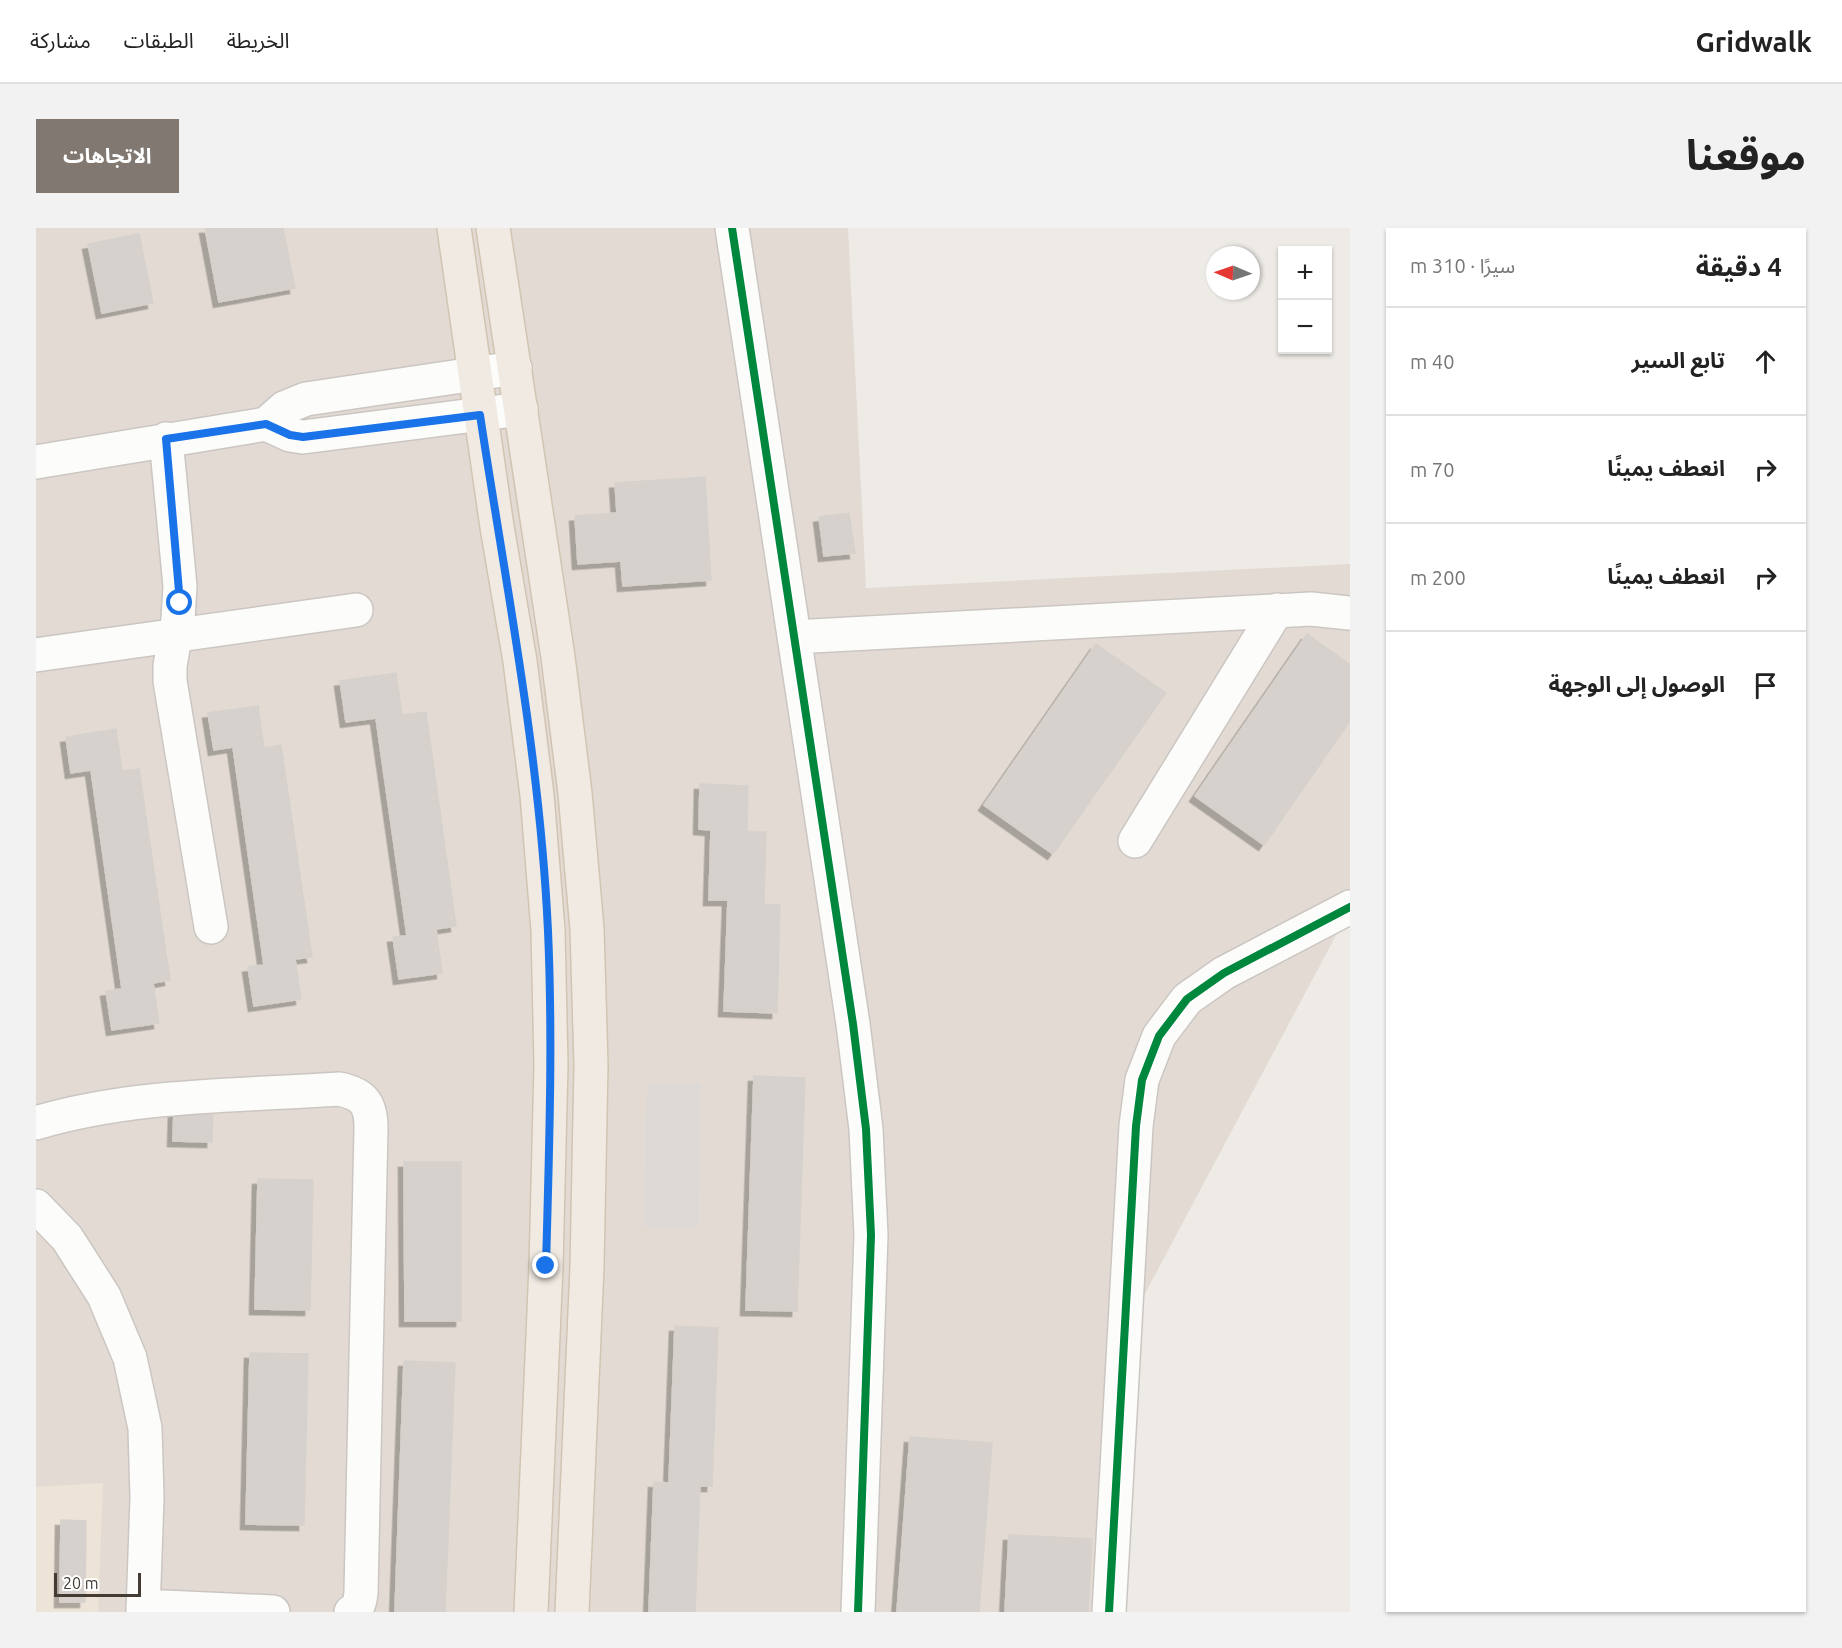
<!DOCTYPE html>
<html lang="ar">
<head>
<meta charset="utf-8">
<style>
	body { margin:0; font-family:Ubuntu,"Noto Sans Arabic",sans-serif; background:#f2f2f2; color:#222; direction:rtl }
	.controls { position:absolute; right:18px; top:18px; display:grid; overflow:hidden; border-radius:0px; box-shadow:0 2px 4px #0004 }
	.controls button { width:54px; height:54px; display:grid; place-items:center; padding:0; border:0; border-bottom:2px solid #e0e0e0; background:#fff; color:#222; font:30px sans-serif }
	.compass { position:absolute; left:1170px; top:18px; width:54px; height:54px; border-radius:50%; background:#fff; box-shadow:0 2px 4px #0004; rotate:272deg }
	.scale { position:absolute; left:18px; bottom:15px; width:87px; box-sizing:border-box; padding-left:6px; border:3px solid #443b32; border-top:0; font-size:16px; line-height:21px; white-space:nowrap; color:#443b32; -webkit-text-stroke:4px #fff; paint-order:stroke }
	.stop { position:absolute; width:18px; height:18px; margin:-14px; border:4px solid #1a73e8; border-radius:50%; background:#fff }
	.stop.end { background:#1a73e8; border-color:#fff; box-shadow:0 2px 6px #0008 }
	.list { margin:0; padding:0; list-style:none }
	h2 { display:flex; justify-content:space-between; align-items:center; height:78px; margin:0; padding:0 24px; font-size:26px }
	h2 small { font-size:20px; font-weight:400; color:#767676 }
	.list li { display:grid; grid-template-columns:39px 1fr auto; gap:18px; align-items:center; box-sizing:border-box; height:108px; padding:0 24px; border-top:2px solid #e0e0e0 }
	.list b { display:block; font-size:22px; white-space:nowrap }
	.list em { font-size:20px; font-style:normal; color:#767676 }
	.icon { flex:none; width:33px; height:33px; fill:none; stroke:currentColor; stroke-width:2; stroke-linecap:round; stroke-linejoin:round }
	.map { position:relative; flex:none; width:1314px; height:1384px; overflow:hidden; direction:ltr; border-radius:0px }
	header { display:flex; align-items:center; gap:36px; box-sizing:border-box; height:84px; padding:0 30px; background:#fff; border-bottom:2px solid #e0e0e0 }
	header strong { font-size:28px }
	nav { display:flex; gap:33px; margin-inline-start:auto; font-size:21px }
	.intro { display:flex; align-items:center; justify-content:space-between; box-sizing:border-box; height:144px; padding:0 36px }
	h1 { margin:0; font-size:42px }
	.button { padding:15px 27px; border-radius:0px; background:#807871; color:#fff; font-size:21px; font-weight:700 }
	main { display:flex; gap:36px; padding:0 36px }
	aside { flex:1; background:#fff; border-radius:0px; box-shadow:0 2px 4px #0004 }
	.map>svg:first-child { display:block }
	.residential { fill:#e3dbd3 }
	.education { fill:#ede3d7 }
	.parking { fill:#ddd9d6 }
	.building { fill:#d6d1cd; stroke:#d6d1cc; stroke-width:1.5; filter:url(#shadow) }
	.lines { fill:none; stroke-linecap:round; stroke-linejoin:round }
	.minor-casing { stroke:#cbc6c2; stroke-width:36 }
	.major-casing { stroke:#d1c4b2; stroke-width:36 }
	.minor { stroke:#fcfcfb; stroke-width:33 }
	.major { stroke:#f0eae2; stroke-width:33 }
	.cycleway-casing { stroke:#fff; stroke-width:11 }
	.cycleway { stroke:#00873e; stroke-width:8 }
	.route { stroke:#1a73e8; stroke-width:8 }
</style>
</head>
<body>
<header>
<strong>Gridwalk</strong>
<nav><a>الخريطة</a><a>الطبقات</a><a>مشاركة</a></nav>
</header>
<div class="intro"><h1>موقعنا</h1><a class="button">الاتجاهات</a></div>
<main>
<aside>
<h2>4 دقيقة<small>سيرًا · 310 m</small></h2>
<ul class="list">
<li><svg class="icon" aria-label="ahead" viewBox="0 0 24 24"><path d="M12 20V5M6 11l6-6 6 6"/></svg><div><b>تابع السير</b></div><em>40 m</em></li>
<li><svg class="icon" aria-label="right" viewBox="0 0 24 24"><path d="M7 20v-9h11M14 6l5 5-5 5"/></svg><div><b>انعطف يمينًا</b></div><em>70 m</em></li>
<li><svg class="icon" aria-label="right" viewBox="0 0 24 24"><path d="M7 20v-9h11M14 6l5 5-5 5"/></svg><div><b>انعطف يمينًا</b></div><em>200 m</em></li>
<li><svg class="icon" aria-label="arrive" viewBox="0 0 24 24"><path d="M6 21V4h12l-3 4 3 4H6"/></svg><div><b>الوصول إلى الوجهة</b></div></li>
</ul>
</aside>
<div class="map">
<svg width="1314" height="1384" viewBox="0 0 1314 1384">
	<defs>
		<filter id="shadow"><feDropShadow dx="-5.5" dy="5.5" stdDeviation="0" flood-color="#0004"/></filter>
	</defs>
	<rect width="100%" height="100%" fill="#eeeae6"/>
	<path class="residential" d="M 0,0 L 812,0 L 830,360 L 1314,336 L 1314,681 L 1080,1120 L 1089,1384 L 0,1384 Z"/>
	<path class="education" d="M 67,1255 L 62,1384 L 0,1384 L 0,1259 Z"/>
	<path class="parking" d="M 611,855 L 665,856 L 662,1000 L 608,999 Z"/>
	<path class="building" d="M 169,0 L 247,0 L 259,60 L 183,74 Z
		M 103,6 L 117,75 L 66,85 L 52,16 Z
		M 669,249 L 675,352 L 587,358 L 585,333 L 542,336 L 539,288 L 581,285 L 579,255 Z
		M 813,285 L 819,325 L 788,328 L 783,289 Z
		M 1271,406 L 1314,437 L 1314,493 L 1228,617 L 1159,568 Z
		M 1060,416 L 1130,465 L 1017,626 L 948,577 Z
		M 360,445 L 366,487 L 390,484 L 420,698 L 400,701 L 406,745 L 363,751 L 357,709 L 371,708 L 340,490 L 310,494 L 304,453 Z
		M 222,478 L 228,520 L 245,517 L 276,729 L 259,731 L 265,771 L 218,778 L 212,739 L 228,737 L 197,519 L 178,522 L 172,485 Z
		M 80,501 L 86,543 L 103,541 L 134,752 L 117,755 L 123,795 L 76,802 L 70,763 L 86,761 L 55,542 L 35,545 L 30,509 Z
		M 664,556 L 712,558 L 711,604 L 730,604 L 728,676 L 744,677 L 741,785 L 688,783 L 692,672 L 673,672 L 675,602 L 663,601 Z
		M 718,848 L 769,850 L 761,1083 L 710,1082 Z
		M 138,883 L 177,884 L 176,914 L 137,913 Z
		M 368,934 L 425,934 L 425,1093 L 369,1093 Z
		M 222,951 L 277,952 L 274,1082 L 219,1081 Z
		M 639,1098 L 682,1100 L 676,1258 L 664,1258 L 659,1384 L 613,1384 L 618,1254 L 633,1255 Z
		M 214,1125 L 272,1126 L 268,1297 L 210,1296 Z
		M 368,1133 L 419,1135 L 409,1384 L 359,1384 Z
		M 874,1209 L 956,1215 L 943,1384 L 861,1384 Z
		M 25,1292 L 50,1293 L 49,1374 L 24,1374 Z
		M 973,1307 L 1056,1311 L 1052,1384 L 969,1384 Z"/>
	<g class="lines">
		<g class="minor-casing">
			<path id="minor" d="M 696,0 L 817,796 L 830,901 L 835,1007 L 822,1384
				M 230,196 L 254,207 L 267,209 L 485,181
				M 130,211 L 144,358 L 142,391 L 134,438 L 134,453 L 175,699
				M 0,234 L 230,196 L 248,180 L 270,171 L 479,140
				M 758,409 L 1275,381 L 1314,385
				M 0,427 L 320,382
				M 1099,613 L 1241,382
				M 0,895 C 97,866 202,868 303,861 C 327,866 335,875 335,900 L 325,1365 C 324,1373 323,1380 315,1384
				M 0,978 L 31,1010 L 68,1068 L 94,1130 L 109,1200 L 111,1270 L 107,1384
				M 107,1378 L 237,1384
				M 1073,1384 L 1100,898 L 1106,852 L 1123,808 L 1151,771 L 1188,745 L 1314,679"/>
		</g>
		<g class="major-casing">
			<path id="major" d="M 418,0 L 461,299 L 484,433 L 501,567 L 512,702 L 515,837 L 510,1038 L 495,1384
				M 457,0 L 522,429 L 539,565 L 551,701 L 555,837 L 551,1039 L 536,1384"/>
		</g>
		<use href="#minor" class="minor"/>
		<use href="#major" class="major"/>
		<g class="cycleway-casing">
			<path id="cycleway" d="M 696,0 L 817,796 L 830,901 L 835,1007 L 822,1384
				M 1073,1384 L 1100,898 L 1106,852 L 1123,808 L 1151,771 L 1188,745 L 1314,679"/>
		</g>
		<use href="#cycleway" class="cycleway"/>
	</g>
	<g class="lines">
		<path class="route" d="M 144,375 L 130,211 L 230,196 L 254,207 L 267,209 L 444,187 C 470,358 504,529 512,703 C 517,814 513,926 510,1038"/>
	</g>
</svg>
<div class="controls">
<button>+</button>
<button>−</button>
</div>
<svg class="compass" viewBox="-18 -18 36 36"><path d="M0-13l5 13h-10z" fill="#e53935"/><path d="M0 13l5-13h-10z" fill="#767676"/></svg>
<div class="scale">20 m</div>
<div class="stop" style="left:144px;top:375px"></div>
<div class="stop end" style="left:510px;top:1038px"></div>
</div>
</main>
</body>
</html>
